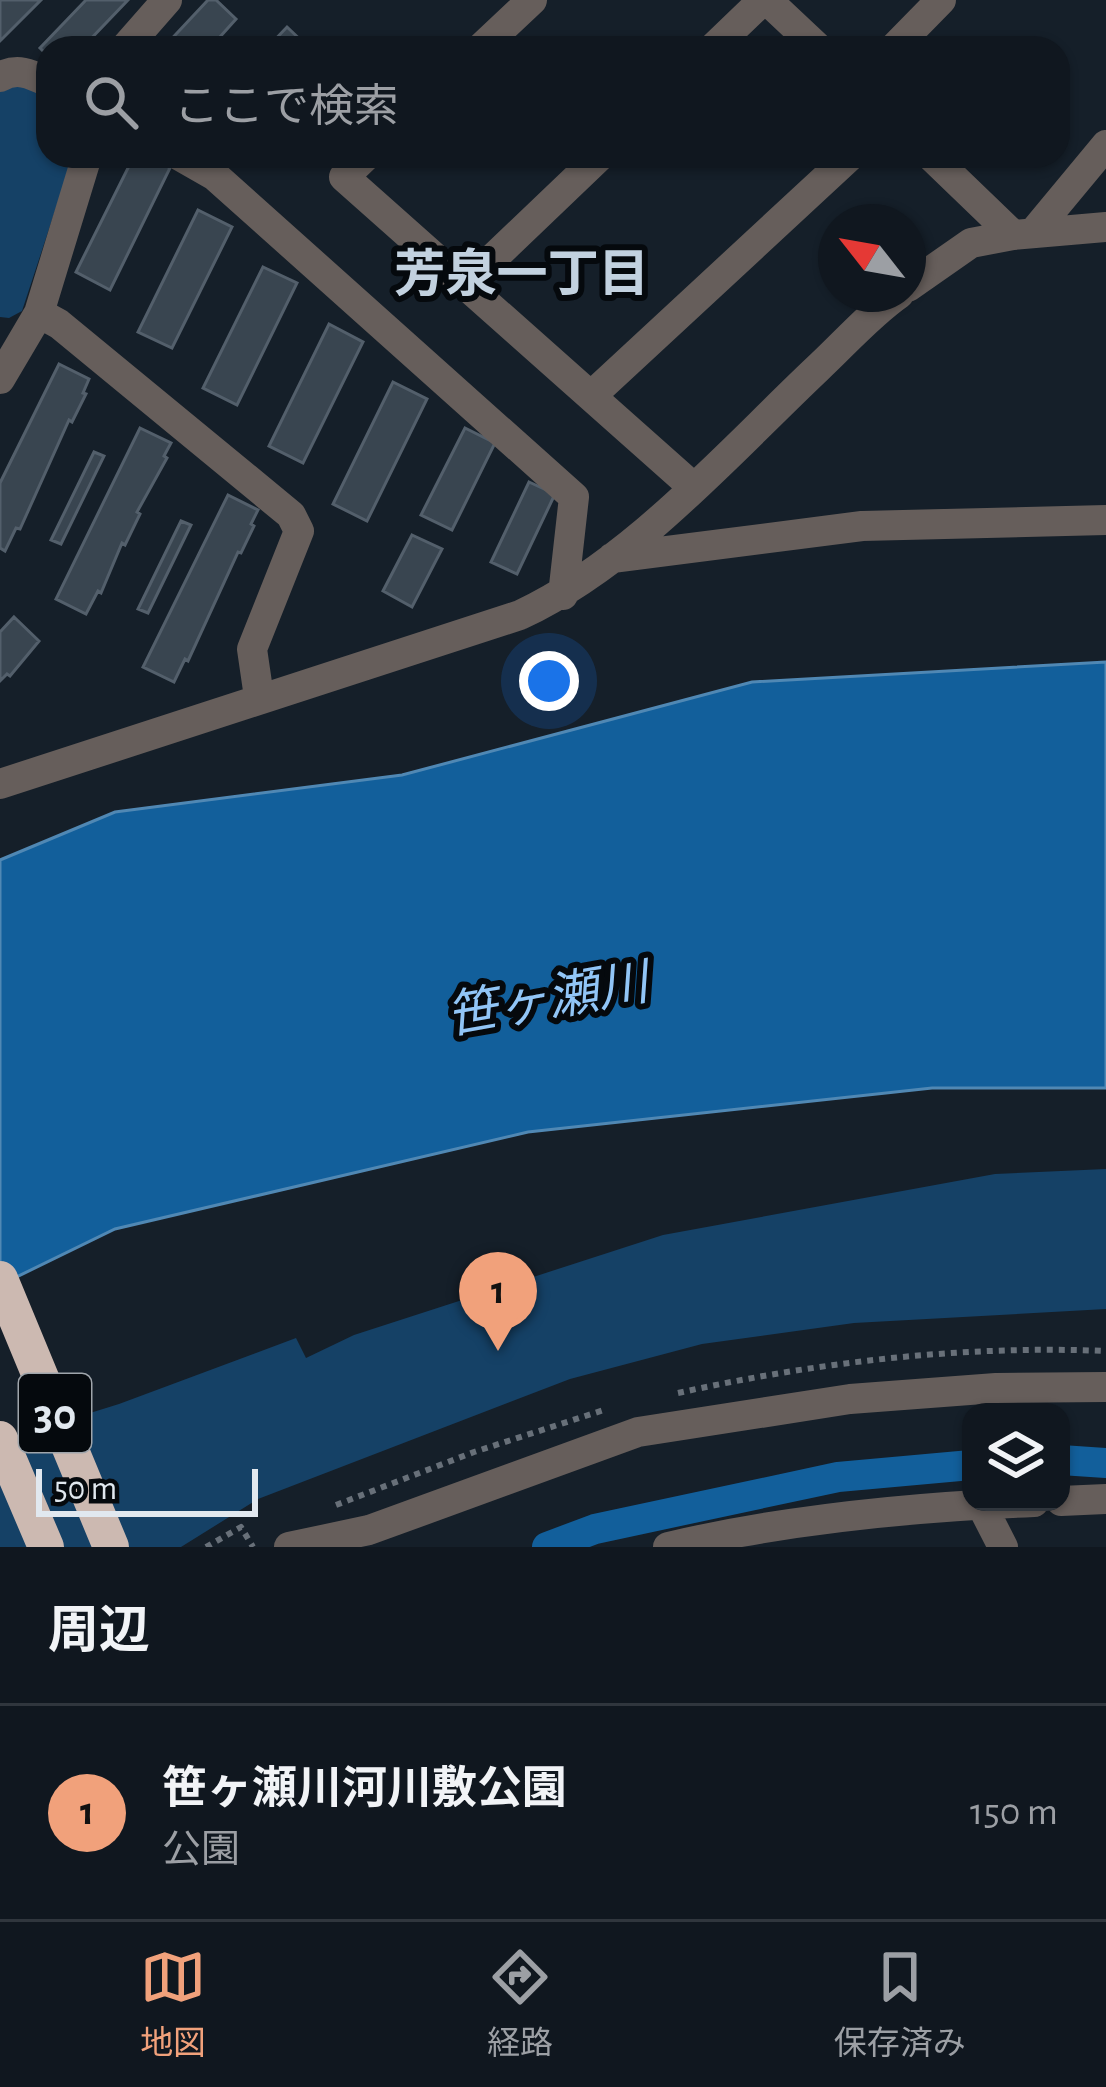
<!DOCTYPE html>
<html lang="ja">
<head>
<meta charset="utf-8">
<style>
	body { margin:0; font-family:"Alegreya Sans","Noto Sans JP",sans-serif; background:#1e242c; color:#f1f3f6 }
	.controls { position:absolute; right:36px; bottom:36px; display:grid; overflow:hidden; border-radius:24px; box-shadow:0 3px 9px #0004 }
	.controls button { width:108px; height:108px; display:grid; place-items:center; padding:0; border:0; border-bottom:3px solid #30363d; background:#10171f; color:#f1f3f6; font:60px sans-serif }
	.compass { position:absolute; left:818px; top:204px; width:108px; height:108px; border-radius:50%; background:#10171f; box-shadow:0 3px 9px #0004; rotate:301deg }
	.scale { position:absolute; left:36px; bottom:30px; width:222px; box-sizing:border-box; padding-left:12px; border:6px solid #e1e8ef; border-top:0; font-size:33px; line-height:42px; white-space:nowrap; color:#e1e8ef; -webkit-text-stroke:9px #05090d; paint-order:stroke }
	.you { position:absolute; left:549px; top:681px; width:42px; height:42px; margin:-30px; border:9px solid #fff; border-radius:50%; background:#1a73e8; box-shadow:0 0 0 18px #1a73e833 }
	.badge { display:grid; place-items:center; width:78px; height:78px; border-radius:50%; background:#f1a17b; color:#111; font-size:39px; font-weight:700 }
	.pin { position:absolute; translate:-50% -99px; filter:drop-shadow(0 3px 6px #0008) }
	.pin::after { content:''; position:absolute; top:63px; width:42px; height:36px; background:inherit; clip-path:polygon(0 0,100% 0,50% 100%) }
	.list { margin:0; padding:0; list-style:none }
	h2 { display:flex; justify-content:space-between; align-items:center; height:156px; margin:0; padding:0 48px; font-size:51px }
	h2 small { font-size:39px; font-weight:400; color:#9c9fa4 }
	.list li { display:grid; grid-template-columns:78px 1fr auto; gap:36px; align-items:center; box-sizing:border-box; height:216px; padding:0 48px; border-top:3px solid #30363d }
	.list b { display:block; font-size:45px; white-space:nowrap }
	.list p { margin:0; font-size:39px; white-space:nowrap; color:#9c9fa4 }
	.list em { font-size:39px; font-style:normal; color:#9c9fa4 }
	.icon { flex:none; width:66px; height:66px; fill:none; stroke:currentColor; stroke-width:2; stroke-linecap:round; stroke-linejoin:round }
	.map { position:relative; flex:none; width:1106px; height:1547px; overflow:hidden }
	.search { position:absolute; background:#10171f; box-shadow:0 3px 9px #0004; left:36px; right:36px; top:36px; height:132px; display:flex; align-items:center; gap:30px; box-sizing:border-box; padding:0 42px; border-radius:36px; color:#9c9fa4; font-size:45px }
	.sheet { height:372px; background:#10171f }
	nav { display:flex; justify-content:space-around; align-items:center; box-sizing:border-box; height:168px; border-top:3px solid #30363d; background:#10171f; font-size:33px; color:#9c9fa4 }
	nav a { display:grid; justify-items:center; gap:6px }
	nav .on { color:#f1a17b }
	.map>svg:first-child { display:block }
	.green { fill:#154166 }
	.water { fill:#125f9b; stroke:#5088b4; stroke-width:3 }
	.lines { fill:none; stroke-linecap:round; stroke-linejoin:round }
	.canal { stroke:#125f9b; stroke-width:30 }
	.building { fill:#394550; stroke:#535f6b; stroke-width:3 }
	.path { stroke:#687079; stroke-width:6; stroke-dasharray:6 6; stroke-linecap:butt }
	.minor { stroke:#665e5b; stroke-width:30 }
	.highway { stroke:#ccb9b1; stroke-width:36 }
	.labels { text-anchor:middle; stroke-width:12; stroke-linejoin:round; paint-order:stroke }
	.shield { fill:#05090d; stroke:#9fa5ab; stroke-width:3 }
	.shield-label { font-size:45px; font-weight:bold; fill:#e1e8ef }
	.neighbourhood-label { font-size:51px; font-weight:bold; fill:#c2d1df; stroke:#05090d }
	.water-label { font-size:51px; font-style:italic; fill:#91c5f6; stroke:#05090d }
</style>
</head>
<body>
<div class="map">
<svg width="1106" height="1547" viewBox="0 0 1106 1547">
	<rect width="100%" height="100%" fill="#151f29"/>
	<path class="green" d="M 7,81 L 48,93 L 48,156 L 73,156 L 22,311 L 9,318 L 0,317 L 0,88 Z
		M 1106,1169 L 1106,1309 L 854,1323 L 702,1344 L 570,1379 L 258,1499 L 181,1547 L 0,1547 L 0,1441 L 119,1404 L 296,1338 L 306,1358 L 354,1335 L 663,1235 L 995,1174 Z"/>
	<path class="water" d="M 1106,662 L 1106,1088 L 932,1088 L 528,1132 L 115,1229 L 0,1285 L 0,860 L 115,812 L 402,775 L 752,682 Z"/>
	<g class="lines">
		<path class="canal" d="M 1061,1460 L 1106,1463
			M 547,1547 L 595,1529 L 838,1477 L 971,1465"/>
	</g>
	<path class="building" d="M 0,0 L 41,0 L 0,41 Z
		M 86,0 L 128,0 L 82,48 L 48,48 L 48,56 L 40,48 Z
		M 208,0 L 216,0 L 236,19 L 210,48 L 163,48 Z
		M 287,27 L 309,48 L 267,48 Z
		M 134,156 L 146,156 L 170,168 L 110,290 L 76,272 Z
		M 198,210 L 232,227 L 172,348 L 138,332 Z
		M 263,267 L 297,283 L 237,405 L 203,388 Z
		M 329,324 L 363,342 L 303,463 L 269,446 Z
		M 59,364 L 89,379 L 83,393 L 86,394 L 72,422 L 69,420 L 20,529 L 16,528 L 5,551 L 0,548 L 0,483 Z
		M 393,382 L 427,399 L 367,521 L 333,504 Z
		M 140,428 L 171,443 L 164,456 L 167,458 L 137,512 L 140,514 L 125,545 L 122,543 L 101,593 L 98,591 L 86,614 L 56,599 Z
		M 465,428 L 495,443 L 452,530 L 421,515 Z
		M 94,452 L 104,456 L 61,544 L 51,540 Z
		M 529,482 L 555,494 L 517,574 L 491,562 Z
		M 228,495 L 258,510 L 251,524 L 254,526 L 241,553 L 238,552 L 188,661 L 185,659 L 174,682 L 143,667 Z
		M 181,521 L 191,525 L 148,613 L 138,609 Z
		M 412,535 L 442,549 L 412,607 L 383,591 Z
		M 14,617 L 39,641 L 10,676 L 7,674 L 0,681 L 0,632 Z"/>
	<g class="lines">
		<path class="path" d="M 678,1393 C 818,1362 963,1345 1106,1351
			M 336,1505 L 474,1452 L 607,1409
			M 206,1547 L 241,1527 L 253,1547"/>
		<path class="minor" d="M 767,0 L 818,48
			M 125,48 L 167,0
			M 481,48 L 532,0
			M 713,48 L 763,0
			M 894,48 L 941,0
			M 0,77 C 17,67 31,74 48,82
			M 180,156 L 215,176 L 574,497 L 563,595
			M 366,156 L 344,177 L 693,487
			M 931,156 L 1013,235
			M 1033,233 L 1106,145
			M 465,285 L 600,156
			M 908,287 L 971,243 L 1013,235 L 1106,227
			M 39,313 L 59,324 L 291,515 L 299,531 L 252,649 L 259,697
			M 0,379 L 39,313 L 87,156
			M 591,396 L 850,156
			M 612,558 L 862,526 L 1106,520
			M 0,784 L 520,615 C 633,562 727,454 817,369 C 844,344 869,315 899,294
			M 1061,1501 L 1106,1499
			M 981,1504 L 1003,1547
			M 289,1547 L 369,1530 L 638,1432 L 850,1399 L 996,1388 L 1106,1387
			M 668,1547 C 787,1519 911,1507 1034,1502"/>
		<path class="highway" d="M 0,1279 L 111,1547
			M 0,1439 L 46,1547"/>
	</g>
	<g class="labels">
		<rect class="shield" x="19" y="1374" width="72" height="78" rx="9"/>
		<g class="shield-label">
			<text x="55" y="1429">30</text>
		</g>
		<g class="neighbourhood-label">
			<text x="522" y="291">芳泉一丁目</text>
		</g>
		<g class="water-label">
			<text transform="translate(547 998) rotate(-10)" y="18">笹ヶ瀬川</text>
		</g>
	</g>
</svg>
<div class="controls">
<button><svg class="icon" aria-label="layers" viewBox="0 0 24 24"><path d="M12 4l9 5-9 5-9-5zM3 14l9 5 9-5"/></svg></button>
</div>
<svg class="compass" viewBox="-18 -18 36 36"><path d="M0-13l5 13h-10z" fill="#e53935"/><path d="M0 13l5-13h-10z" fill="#9c9fa4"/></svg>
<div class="scale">50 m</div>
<div class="you"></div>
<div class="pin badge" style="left:498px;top:1351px">1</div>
<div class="search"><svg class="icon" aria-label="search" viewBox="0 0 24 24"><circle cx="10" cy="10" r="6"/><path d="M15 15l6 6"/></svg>ここで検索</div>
</div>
<section class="sheet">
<h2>周辺<small></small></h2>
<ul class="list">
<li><span class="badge">1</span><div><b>笹ヶ瀬川河川敷公園</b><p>公園</p></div><em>150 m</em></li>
</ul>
</section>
<nav>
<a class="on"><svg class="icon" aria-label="map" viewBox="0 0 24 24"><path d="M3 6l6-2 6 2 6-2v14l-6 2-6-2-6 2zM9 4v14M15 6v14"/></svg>地図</a>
<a><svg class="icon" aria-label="directions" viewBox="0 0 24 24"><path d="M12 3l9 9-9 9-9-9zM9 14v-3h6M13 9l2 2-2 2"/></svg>経路</a>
<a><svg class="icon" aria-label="saved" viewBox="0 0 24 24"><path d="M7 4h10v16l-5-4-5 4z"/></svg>保存済み</a>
</nav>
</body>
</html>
